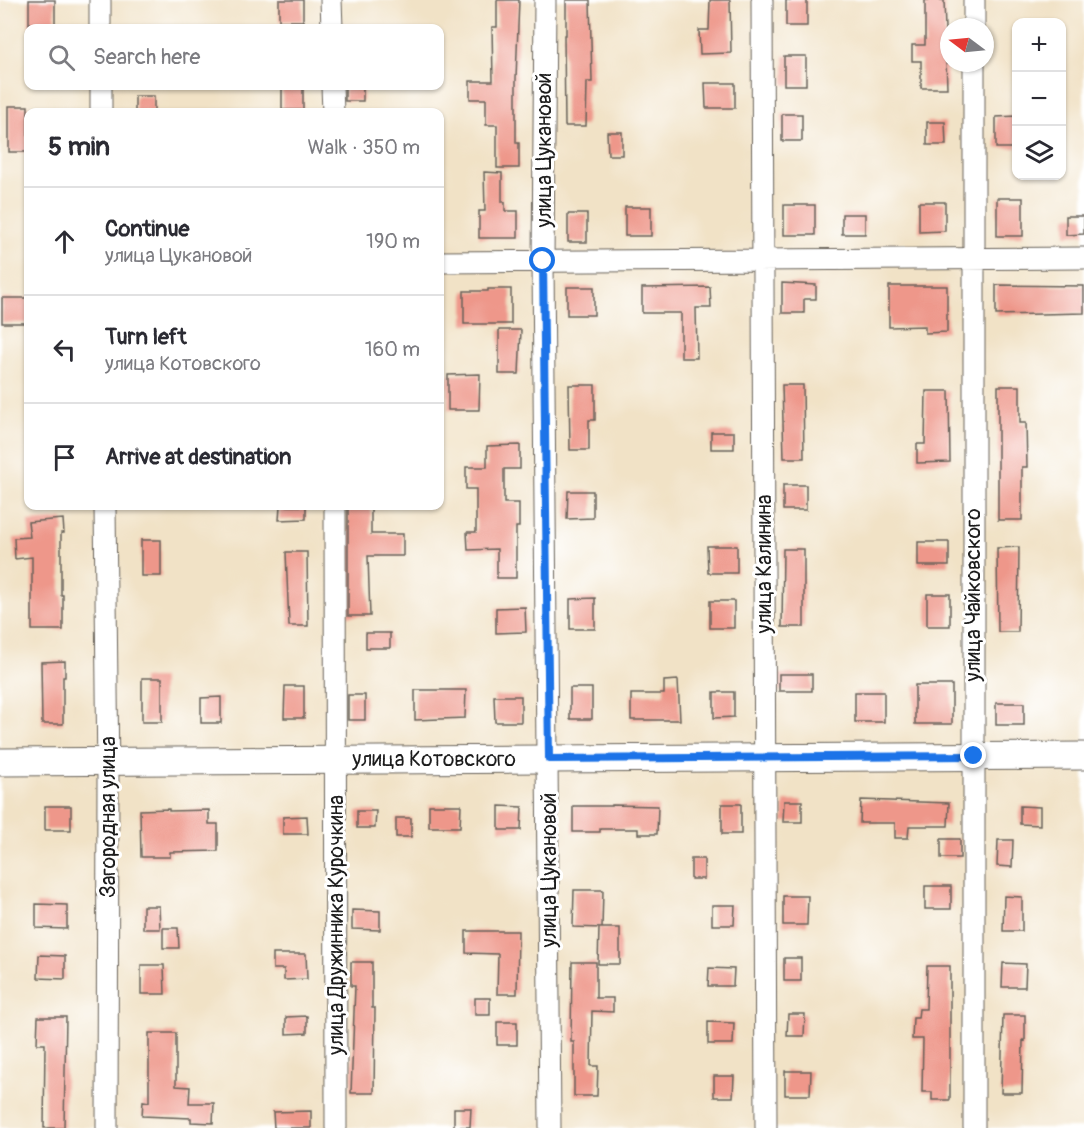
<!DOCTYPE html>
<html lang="en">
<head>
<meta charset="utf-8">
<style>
	body { margin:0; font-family:Pangolin,sans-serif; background:#f2f2f3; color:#2b2b33 }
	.controls { position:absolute; right:18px; top:18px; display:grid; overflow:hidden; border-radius:12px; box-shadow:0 2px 4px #0004 }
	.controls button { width:54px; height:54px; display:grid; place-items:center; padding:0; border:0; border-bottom:2px solid #e1e1e2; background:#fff; color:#2b2b33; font:30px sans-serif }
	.compass { position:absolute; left:940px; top:18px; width:54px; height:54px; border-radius:50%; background:#fff; box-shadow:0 2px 4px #0004; rotate:286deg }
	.stop { position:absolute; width:18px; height:18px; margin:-14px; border:4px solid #1a73e8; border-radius:50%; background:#fff }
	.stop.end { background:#1a73e8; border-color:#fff; box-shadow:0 2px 6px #0008 }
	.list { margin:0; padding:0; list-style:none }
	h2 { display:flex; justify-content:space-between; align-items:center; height:78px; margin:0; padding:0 24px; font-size:26px }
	h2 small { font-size:20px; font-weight:400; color:#7c7c81 }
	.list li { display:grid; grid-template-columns:39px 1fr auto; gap:18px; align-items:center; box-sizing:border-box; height:108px; padding:0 24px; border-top:2px solid #e1e1e2 }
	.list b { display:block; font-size:22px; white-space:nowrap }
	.list p { margin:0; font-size:20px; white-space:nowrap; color:#7c7c81 }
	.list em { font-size:20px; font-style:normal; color:#7c7c81 }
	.icon { flex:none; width:33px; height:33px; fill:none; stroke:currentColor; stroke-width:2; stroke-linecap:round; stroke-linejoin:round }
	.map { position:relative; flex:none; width:1084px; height:1128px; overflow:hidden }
	.search { position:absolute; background:#fff; box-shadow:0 2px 4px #0004; left:24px; top:24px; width:420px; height:66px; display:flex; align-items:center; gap:15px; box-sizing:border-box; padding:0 21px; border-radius:12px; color:#7c7c81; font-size:22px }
	.panel { position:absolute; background:#fff; box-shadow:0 2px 4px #0004; left:24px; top:108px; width:420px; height:402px; border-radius:12px }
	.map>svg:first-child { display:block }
	.building { fill:#ee978a }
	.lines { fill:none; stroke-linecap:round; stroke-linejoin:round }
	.minor-casing { stroke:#676158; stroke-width:23 }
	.tertiary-casing { stroke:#676158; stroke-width:29 }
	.minor { stroke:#fff; stroke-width:21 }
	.tertiary { stroke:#fff; stroke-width:27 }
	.route { stroke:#1a73e8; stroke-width:8 }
	.labels { text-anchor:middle; stroke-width:6; stroke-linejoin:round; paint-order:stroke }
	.street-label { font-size:21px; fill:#1c1c1c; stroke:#fff }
</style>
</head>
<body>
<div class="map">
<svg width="1084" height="1128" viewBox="0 0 1084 1128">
	<rect width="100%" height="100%" fill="#fff"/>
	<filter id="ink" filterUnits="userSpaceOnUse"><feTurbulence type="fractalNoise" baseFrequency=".0167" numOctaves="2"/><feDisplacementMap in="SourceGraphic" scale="12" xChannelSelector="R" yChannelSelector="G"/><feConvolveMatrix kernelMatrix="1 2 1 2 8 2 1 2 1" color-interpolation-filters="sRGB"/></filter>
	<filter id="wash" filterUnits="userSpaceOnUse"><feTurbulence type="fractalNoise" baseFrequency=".008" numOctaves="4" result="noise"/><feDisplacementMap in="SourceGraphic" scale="24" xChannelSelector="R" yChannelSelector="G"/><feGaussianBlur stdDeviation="1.35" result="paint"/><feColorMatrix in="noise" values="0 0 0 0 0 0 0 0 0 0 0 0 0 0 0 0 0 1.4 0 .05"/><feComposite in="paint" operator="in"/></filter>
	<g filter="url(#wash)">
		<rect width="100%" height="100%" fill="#f1e2c6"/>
		<g id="blocks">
			<path class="building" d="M 29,0 L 55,0 L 55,26 L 29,26 Z
				M 279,0 L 303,0 L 303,21 L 279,21 Z
				M 497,0 L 519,0 L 516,78 L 516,143 L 519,143 L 519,168 L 497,168 L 497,125 L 486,125 L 486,99 L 470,99 L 470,81 L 493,81 L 492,27 L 497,27 Z
				M 566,0 L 590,0 L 592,82 L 587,82 L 586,126 L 565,126 L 564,35 L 566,35 Z
				M 710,0 L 730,0 L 731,53 L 700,54 L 699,30 L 709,30 Z
				M 786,0 L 807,0 L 807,26 L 786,26 Z
				M 925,0 L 944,0 L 947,88 L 921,88 L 921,61 L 912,61 L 912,45 L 925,45 Z
				M 784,56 L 806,56 L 806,85 L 784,85 Z
				M 705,83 L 735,83 L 735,108 L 706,108 Z
				M 282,86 L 303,86 L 303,110 L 282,110 Z
				M 345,86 L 363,86 L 363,101 L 345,101 Z
				M 135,96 L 154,96 L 154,112 L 135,112 Z
				M 9,106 L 28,106 L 28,152 L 9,152 Z
				M 782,114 L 802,114 L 802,141 L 782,141 Z
				M 1017,116 L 1017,148 L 996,148 L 996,117 Z
				M 927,122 L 945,122 L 946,145 L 927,145 Z
				M 607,132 L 622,132 L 622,155 L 608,155 Z
				M 484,172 L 502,173 L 502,202 L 505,202 L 505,211 L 518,211 L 518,238 L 479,238 L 479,211 L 485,211 Z
				M 997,198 L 1023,198 L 1023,236 L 997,236 Z
				M 919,202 L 945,202 L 945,231 L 919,232 Z
				M 784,205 L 815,205 L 815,235 L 784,235 Z
				M 625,207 L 651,207 L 651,236 L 625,236 Z
				M 568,214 L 587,214 L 587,242 L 568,242 Z
				M 842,214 L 865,214 L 865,234 L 842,234 Z
				M 1066,216 L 1084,216 L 1084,234 L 1066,235 Z
				M 782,283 L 816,285 L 816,299 L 804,299 L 804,313 L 782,313 Z
				M 996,285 L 1084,286 L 1084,313 L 996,315 Z
				M 889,286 L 947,286 L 947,332 L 925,333 L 925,326 L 889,327 Z
				M 567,287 L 594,287 L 594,315 L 567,315 Z
				M 710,287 L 711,308 L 696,308 L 697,358 L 681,358 L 681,313 L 642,313 L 642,288 Z
				M 488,289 L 511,289 L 511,324 L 464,324 L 464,291 L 488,291 Z
				M 2,298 L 28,298 L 28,323 L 2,323 Z
				M 499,330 L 521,330 L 519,374 L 499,374 Z
				M 480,374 L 479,410 L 448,410 L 448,375 Z
				M 569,385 L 595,385 L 595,420 L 589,420 L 589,450 L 570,450 Z
				M 782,385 L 803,385 L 804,458 L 784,458 Z
				M 998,386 L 1020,386 L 1020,423 L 1026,423 L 1027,467 L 1022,467 L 1022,520 L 998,520 Z
				M 926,391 L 949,391 L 950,462 L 917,463 L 917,444 L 925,444 Z
				M 711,432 L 734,432 L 734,449 L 711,449 Z
				M 520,445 L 520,469 L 504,469 L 504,503 L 519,503 L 519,527 L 516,527 L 516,578 L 497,578 L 497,549 L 468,550 L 467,532 L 476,532 L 476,489 L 466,489 L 466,467 L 487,467 L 487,446 Z
				M 783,485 L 806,485 L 806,510 L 783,510 Z
				M 568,491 L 593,491 L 593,518 L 567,519 Z
				M 280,506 L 306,506 L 306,519 L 279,520 Z
				M 348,506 L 371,506 L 371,534 L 403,534 L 403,556 L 368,556 L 370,616 L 348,616 Z
				M 63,519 L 64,533 L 61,533 L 61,595 L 63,595 L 63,630 L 32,630 L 32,557 L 15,559 L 14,538 L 30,537 L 28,522 Z
				M 141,540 L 161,540 L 161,576 L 141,576 Z
				M 918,542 L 949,542 L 949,566 L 918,566 Z
				M 707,546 L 737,546 L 737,573 L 708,573 Z
				M 1019,547 L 1018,632 L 998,632 L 997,548 Z
				M 783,549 L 804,549 L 804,627 L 782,627 Z
				M 286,552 L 307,552 L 308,626 L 289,626 Z
				M 927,594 L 950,594 L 950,626 L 927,626 Z
				M 595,598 L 595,629 L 570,629 L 570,599 Z
				M 710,601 L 734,601 L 734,628 L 710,628 Z
				M 525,607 L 526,632 L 496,633 L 496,608 Z
				M 366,633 L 390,633 L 390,648 L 366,648 Z
				M 65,661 L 65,677 L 63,677 L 63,724 L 42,724 L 41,662 Z
				M 779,674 L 812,674 L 812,691 L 779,691 Z
				M 142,678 L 162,678 L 162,722 L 142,722 Z
				M 678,680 L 680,720 L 631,720 L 631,694 L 664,694 L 664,681 Z
				M 915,685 L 952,685 L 952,724 L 915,724 Z
				M 285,686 L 304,686 L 304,718 L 284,718 Z
				M 570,688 L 592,688 L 592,719 L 570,719 Z
				M 415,690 L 466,690 L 465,718 L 415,720 Z
				M 714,692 L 734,692 L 734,717 L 714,718 Z
				M 855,692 L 884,692 L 884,722 L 855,722 Z
				M 348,695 L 365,695 L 365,720 L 348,720 Z
				M 494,696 L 521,696 L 521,722 L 495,722 Z
				M 221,697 L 221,723 L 201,723 L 201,698 Z
				M 996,703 L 1024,703 L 1024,725 L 996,725 Z
				M 861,800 L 949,803 L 948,826 L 909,826 L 908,838 L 895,838 L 895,823 L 860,823 Z
				M 784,801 L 802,801 L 802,822 L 783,822 Z
				M 722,804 L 741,804 L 741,834 L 722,834 Z
				M 429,805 L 461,805 L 460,827 L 429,827 Z
				M 612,805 L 658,806 L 657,834 L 638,834 L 638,829 L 600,829 L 600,832 L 573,832 L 573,806 L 612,806 Z
				M 45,806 L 71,806 L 71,830 L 45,830 Z
				M 499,806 L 522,807 L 521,830 L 499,830 Z
				M 1020,806 L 1040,807 L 1040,825 L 1020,824 Z
				M 169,809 L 169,811 L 209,810 L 209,824 L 218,824 L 218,851 L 170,852 L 170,857 L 141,857 L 140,810 Z
				M 357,811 L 376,811 L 375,828 L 357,828 Z
				M 307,816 L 308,834 L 283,834 L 283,817 Z
				M 396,818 L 411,818 L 411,837 L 396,837 Z
				M 941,839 L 960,839 L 960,858 L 941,858 Z
				M 998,840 L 1013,840 L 1012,867 L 997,866 Z
				M 691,859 L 704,859 L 704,879 L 691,879 Z
				M 925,886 L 951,886 L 951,909 L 925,909 Z
				M 574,890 L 603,890 L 602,928 L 573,927 Z
				M 783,896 L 808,896 L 807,925 L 783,925 Z
				M 1004,896 L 1022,897 L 1022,931 L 1003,931 Z
				M 36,904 L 67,905 L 67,929 L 36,928 Z
				M 712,905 L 735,905 L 734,925 L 712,925 Z
				M 143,906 L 159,906 L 160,929 L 143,929 Z
				M 352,910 L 380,911 L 380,930 L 352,929 Z
				M 163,928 L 178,928 L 179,948 L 163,948 Z
				M 599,928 L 620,928 L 620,964 L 598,964 Z
				M 466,931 L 518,931 L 517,994 L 497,994 L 498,954 L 466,953 Z
				M 273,954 L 306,954 L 307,979 L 284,980 L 284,969 L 273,969 Z
				M 39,955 L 65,956 L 65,979 L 38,978 Z
				M 784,958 L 801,958 L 801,981 L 784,981 Z
				M 351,962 L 372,962 L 372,1008 L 375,1008 L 374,1093 L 351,1093 L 355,986 L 351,986 Z
				M 572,962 L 596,962 L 596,998 L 613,998 L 613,1012 L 592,1011 L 591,1066 L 598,1066 L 597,1096 L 574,1096 L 574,1042 L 571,1042 Z
				M 1003,963 L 1026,964 L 1025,987 L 1002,987 Z
				M 141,965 L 164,965 L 165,994 L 141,994 Z
				M 927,966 L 950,966 L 950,1100 L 932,1100 L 932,1092 L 922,1092 L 923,1039 L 912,1039 L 913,1018 L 918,1018 L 919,1009 L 926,1009 Z
				M 709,968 L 734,969 L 733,986 L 708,986 Z
				M 475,998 L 490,998 L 490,1015 L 475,1015 Z
				M 788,1014 L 805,1014 L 804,1036 L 787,1036 Z
				M 1003,1015 L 1025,1015 L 1025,1041 L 1023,1040 L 1022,1093 L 1001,1093 Z
				M 307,1016 L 307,1033 L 286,1034 L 286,1017 Z
				M 38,1017 L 66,1017 L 64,1128 L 44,1128 L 45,1044 L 37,1044 Z
				M 497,1022 L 517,1022 L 517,1045 L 497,1045 Z
				M 708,1022 L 734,1023 L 733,1044 L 708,1044 Z
				M 149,1033 L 176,1033 L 176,1086 L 190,1087 L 189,1103 L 214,1103 L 213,1123 L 191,1122 L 191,1118 L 142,1116 L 143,1101 L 149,1102 Z
				M 785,1071 L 811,1071 L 810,1095 L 785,1095 Z
				M 714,1076 L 734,1076 L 733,1097 L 714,1097 Z
				M 454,1108 L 471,1108 L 470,1127 L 454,1127 Z
				M 311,1111 L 311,1128 L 274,1128 L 273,1112 Z"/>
		</g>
	</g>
	<g filter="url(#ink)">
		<use href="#blocks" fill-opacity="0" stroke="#676158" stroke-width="1.5"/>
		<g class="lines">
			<g class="minor-casing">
				<path id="minor" d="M 100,0 L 100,28
					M 331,0 L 332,28
					M 545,0 L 543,261 L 550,1128
					M 762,0 L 766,1128
					M 974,27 L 974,0
					M 974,63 L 974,1128
					M 101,86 L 101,112
					M 332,86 L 333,112
					M 440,262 L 1084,258
					M 105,506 L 108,778 L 107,1128
					M 335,506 L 336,1128"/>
			</g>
			<g class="tertiary-casing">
				<path id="tertiary" d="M 0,762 L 1084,756"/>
			</g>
			<use href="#minor" class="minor"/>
			<use href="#tertiary" class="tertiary"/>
		</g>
	</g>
	<g class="lines" filter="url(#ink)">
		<path class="route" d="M 543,261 L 549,759 L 974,756"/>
	</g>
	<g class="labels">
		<g class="street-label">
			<text transform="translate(544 150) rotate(-90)" y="7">улица Цукановой</text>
			<text transform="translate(764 564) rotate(-90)" y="7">улица Калинина</text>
			<text transform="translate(973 595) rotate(-90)" y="7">улица Чайковского</text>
			<text x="434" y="766">улица Котовского</text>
			<text transform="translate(108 817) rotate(-90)" y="7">Загородная улица</text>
			<text transform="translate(549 870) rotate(-90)" y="7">улица Цукановой</text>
			<text transform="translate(336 925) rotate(-90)" y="7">улица Дружинника Курочкина</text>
		</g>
	</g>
</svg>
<div class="controls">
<button>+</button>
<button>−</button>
<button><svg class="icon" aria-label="layers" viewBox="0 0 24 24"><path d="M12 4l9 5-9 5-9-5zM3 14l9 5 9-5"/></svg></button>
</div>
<svg class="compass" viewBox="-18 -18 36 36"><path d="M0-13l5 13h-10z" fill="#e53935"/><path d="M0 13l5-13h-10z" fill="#7c7c81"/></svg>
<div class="stop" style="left:543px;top:261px"></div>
<div class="stop end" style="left:974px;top:756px"></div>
<div class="search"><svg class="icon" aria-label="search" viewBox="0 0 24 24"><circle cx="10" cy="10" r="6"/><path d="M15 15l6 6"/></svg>Search here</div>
<section class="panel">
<h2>5 min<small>Walk · 350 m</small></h2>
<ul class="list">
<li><svg class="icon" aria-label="ahead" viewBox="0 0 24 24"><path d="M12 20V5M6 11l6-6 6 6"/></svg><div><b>Continue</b><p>улица Цукановой</p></div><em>190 m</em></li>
<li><svg class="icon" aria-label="left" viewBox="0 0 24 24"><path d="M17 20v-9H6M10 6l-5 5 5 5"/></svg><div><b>Turn left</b><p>улица Котовского</p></div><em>160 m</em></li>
<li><svg class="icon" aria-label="arrive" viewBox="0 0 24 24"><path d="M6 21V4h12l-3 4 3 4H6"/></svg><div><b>Arrive at destination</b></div></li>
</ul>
</section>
</div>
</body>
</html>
